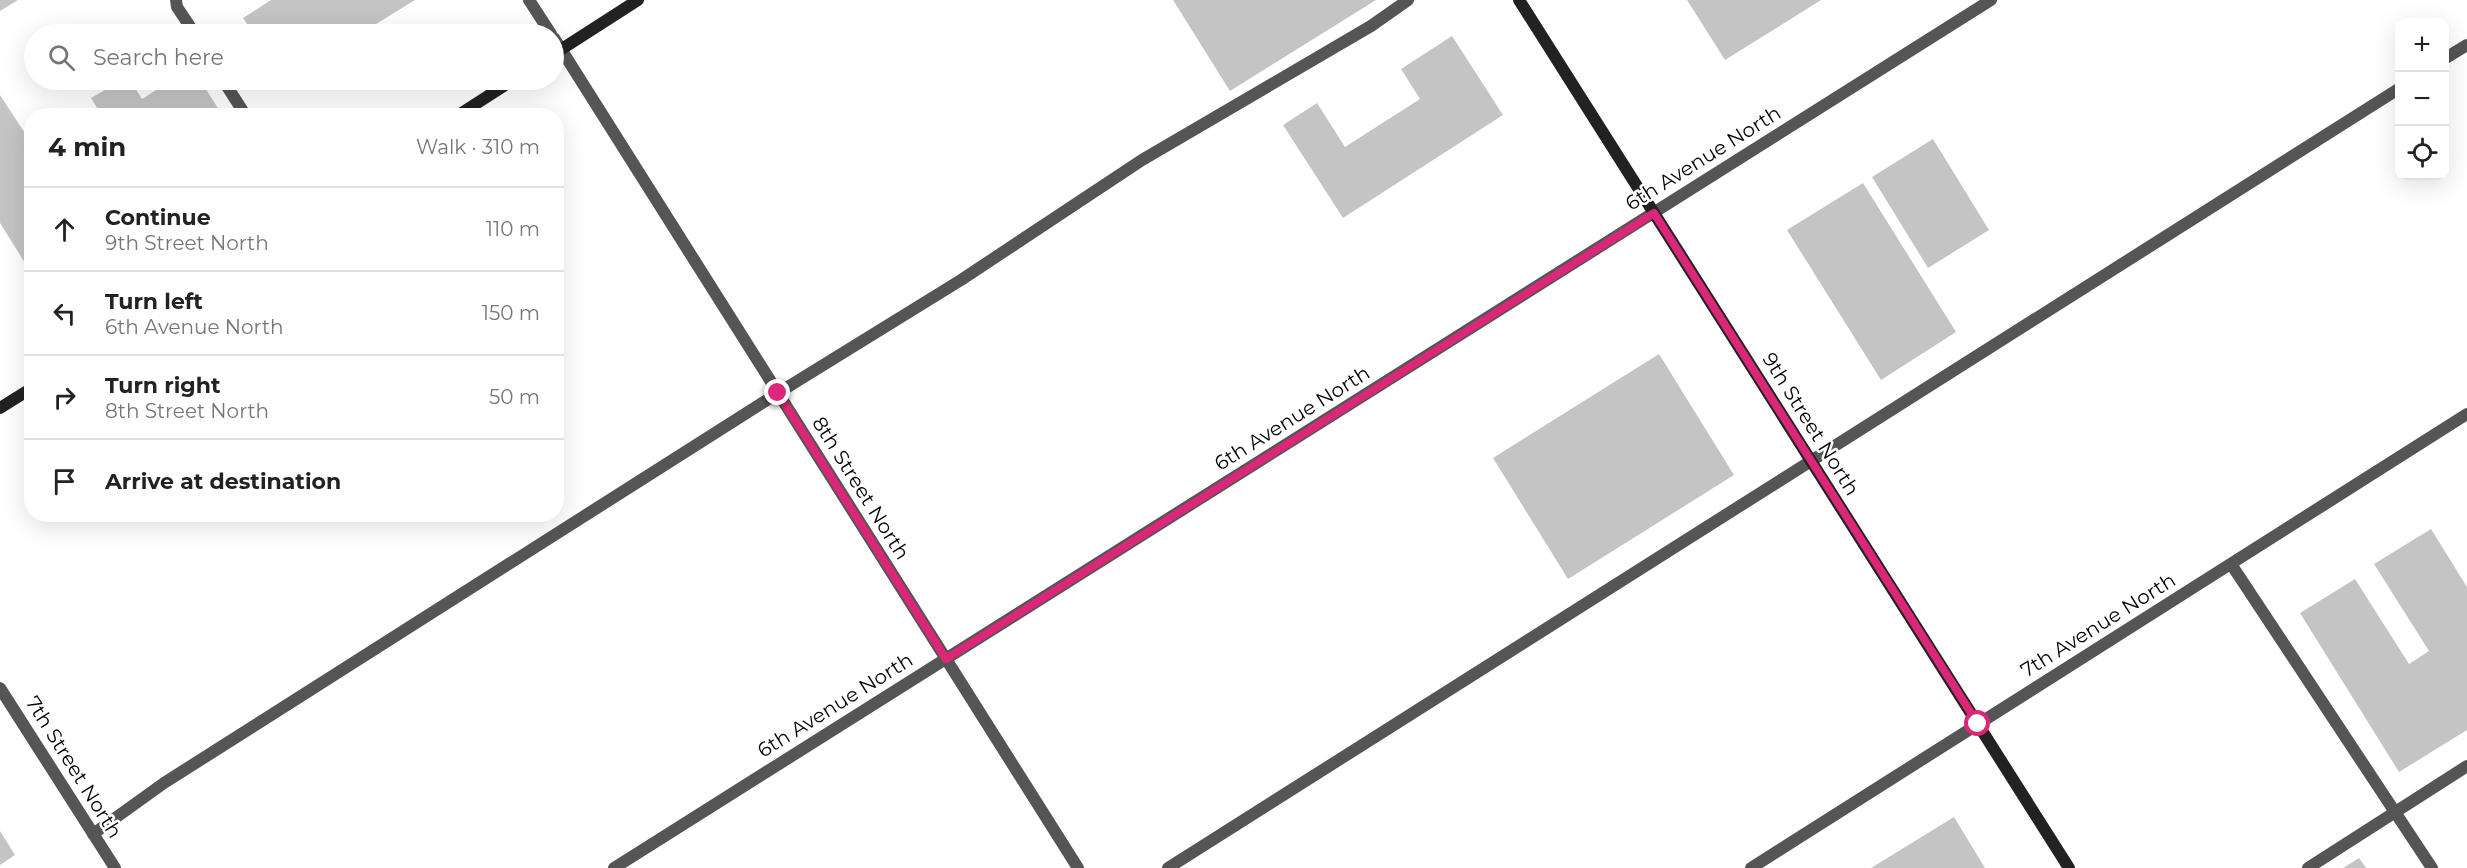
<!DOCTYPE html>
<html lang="en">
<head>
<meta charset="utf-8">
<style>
	body { margin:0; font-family:Montserrat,sans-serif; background:#f2f2f2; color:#222 }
	.controls { position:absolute; right:18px; top:18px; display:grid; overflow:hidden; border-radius:12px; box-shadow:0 6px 24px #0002 }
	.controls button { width:54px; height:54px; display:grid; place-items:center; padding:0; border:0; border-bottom:2px solid #e0e0e0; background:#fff; color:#222; font:30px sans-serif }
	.stop { position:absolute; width:18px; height:18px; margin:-14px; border:4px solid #db2777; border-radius:50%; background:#fff }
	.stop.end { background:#db2777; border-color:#fff; box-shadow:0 2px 6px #0008 }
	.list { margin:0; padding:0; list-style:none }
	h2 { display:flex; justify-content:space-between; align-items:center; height:78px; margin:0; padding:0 24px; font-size:26px }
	h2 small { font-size:20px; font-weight:400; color:#767676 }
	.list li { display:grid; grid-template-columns:39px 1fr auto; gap:18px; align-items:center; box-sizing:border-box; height:84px; padding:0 24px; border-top:2px solid #e0e0e0 }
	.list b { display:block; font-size:22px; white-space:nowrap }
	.list p { margin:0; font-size:20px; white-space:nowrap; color:#767676 }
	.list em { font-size:20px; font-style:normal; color:#767676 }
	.icon { flex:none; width:33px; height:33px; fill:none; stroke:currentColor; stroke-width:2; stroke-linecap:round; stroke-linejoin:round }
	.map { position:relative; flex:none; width:2467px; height:868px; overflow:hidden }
	.search { position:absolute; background:#fff; box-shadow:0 6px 24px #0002; left:24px; top:24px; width:540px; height:66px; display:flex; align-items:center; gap:15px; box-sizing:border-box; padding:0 21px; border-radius:33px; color:#767676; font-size:22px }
	.panel { position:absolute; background:#fff; box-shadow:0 6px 24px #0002; left:24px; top:108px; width:540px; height:414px; border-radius:24px }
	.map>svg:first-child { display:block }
	.building { fill:#c4c4c4 }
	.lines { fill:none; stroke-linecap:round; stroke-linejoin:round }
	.lane { stroke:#555; stroke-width:12 }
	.street { stroke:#555; stroke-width:12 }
	.secondary { stroke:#222; stroke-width:12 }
	.route { stroke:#db2777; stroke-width:8 }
	.labels { text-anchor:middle; stroke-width:5; stroke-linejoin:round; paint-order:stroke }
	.street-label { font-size:20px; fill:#000; stroke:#fff }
</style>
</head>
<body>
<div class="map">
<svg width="2467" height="868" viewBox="0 0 2467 868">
	<rect width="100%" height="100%" fill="#fff"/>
	<path class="building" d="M 0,0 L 18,0 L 0,11 Z
		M 271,0 L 415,0 L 360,34 L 254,34 L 243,18 Z
		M 1173,0 L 1376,0 L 1230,91 Z
		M 1687,0 L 1821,0 L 1725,60 Z
		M 1452,36 L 1503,115 L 1343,218 L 1283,125 L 1317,103 L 1345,147 L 1420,99 L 1401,69 Z
		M 122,80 L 130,80 L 142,99 L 172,80 L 200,80 L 223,116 L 102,116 L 91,98 Z
		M 0,95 L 32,144 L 32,259 L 25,263 L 0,223 Z
		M 1933,139 L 1989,230 L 1928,268 L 1872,177 Z
		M 1863,183 L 1956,332 L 1881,380 L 1787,230 Z
		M 1659,354 L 1734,475 L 1568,579 L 1493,458 Z
		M 2431,529 L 2467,587 L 2467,730 L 2399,772 L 2300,613 L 2355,579 L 2409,664 L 2429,651 L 2374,564 Z
		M 1954,817 L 1985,868 L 1871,868 Z
		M 0,831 L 15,855 L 0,865 Z
		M 2359,858 L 2366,868 L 2343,868 Z"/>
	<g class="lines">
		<path class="lane" d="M 176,0 L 177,7 L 195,34
			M 2444,59 L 2467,45
			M 223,80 L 246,116
			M 2231,564 L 2432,868
			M 93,834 L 164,783 L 778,393 L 961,280 L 1142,160 L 1371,26 L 1408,0
			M 1168,868 L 2400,88
			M 2308,868 L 2467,766"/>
		<path class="street" d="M 529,0 L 551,34
			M 554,38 L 1078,868
			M 0,688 L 115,868
			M 614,868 L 1991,0
			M 1751,868 L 2467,414"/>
		<path class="secondary" d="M 1519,0 L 2069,868
			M 554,54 L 638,0
			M 457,116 L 513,80
			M 0,408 L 32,388"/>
	</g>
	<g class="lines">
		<path class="route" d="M 778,393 L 946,659 L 1654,213 L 1978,724"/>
	</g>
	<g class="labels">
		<g class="street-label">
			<text transform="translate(1703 158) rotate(-32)" y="7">6th Avenue North</text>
			<text transform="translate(1292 418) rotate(-32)" y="7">6th Avenue North</text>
			<text transform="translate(1811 424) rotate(58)" y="7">9th Street North</text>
			<text transform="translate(861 488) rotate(58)" y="7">8th Street North</text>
			<text transform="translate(2098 625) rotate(-32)" y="7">7th Avenue North</text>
			<text transform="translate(835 705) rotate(-32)" y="7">6th Avenue North</text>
			<text transform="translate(74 767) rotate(58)" y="7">7th Street North</text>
		</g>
	</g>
</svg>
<div class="controls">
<button>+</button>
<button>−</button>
<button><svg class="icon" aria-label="locate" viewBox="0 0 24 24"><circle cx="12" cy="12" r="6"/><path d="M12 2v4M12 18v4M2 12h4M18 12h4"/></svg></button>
</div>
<div class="stop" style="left:1978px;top:724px"></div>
<div class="stop end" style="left:778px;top:393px"></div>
<div class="search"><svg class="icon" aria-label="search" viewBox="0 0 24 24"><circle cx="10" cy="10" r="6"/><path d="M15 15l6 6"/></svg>Search here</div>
<section class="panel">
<h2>4 min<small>Walk · 310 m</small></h2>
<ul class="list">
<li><svg class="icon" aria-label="ahead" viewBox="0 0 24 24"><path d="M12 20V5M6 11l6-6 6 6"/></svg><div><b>Continue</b><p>9th Street North</p></div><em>110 m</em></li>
<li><svg class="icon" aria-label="left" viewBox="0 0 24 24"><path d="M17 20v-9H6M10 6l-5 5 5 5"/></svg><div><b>Turn left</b><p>6th Avenue North</p></div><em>150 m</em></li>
<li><svg class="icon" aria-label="right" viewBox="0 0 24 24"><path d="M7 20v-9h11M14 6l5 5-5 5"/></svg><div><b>Turn right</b><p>8th Street North</p></div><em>50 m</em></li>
<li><svg class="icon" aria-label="arrive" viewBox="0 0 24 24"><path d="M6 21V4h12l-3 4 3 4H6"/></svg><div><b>Arrive at destination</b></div></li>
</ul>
</section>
</div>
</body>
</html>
